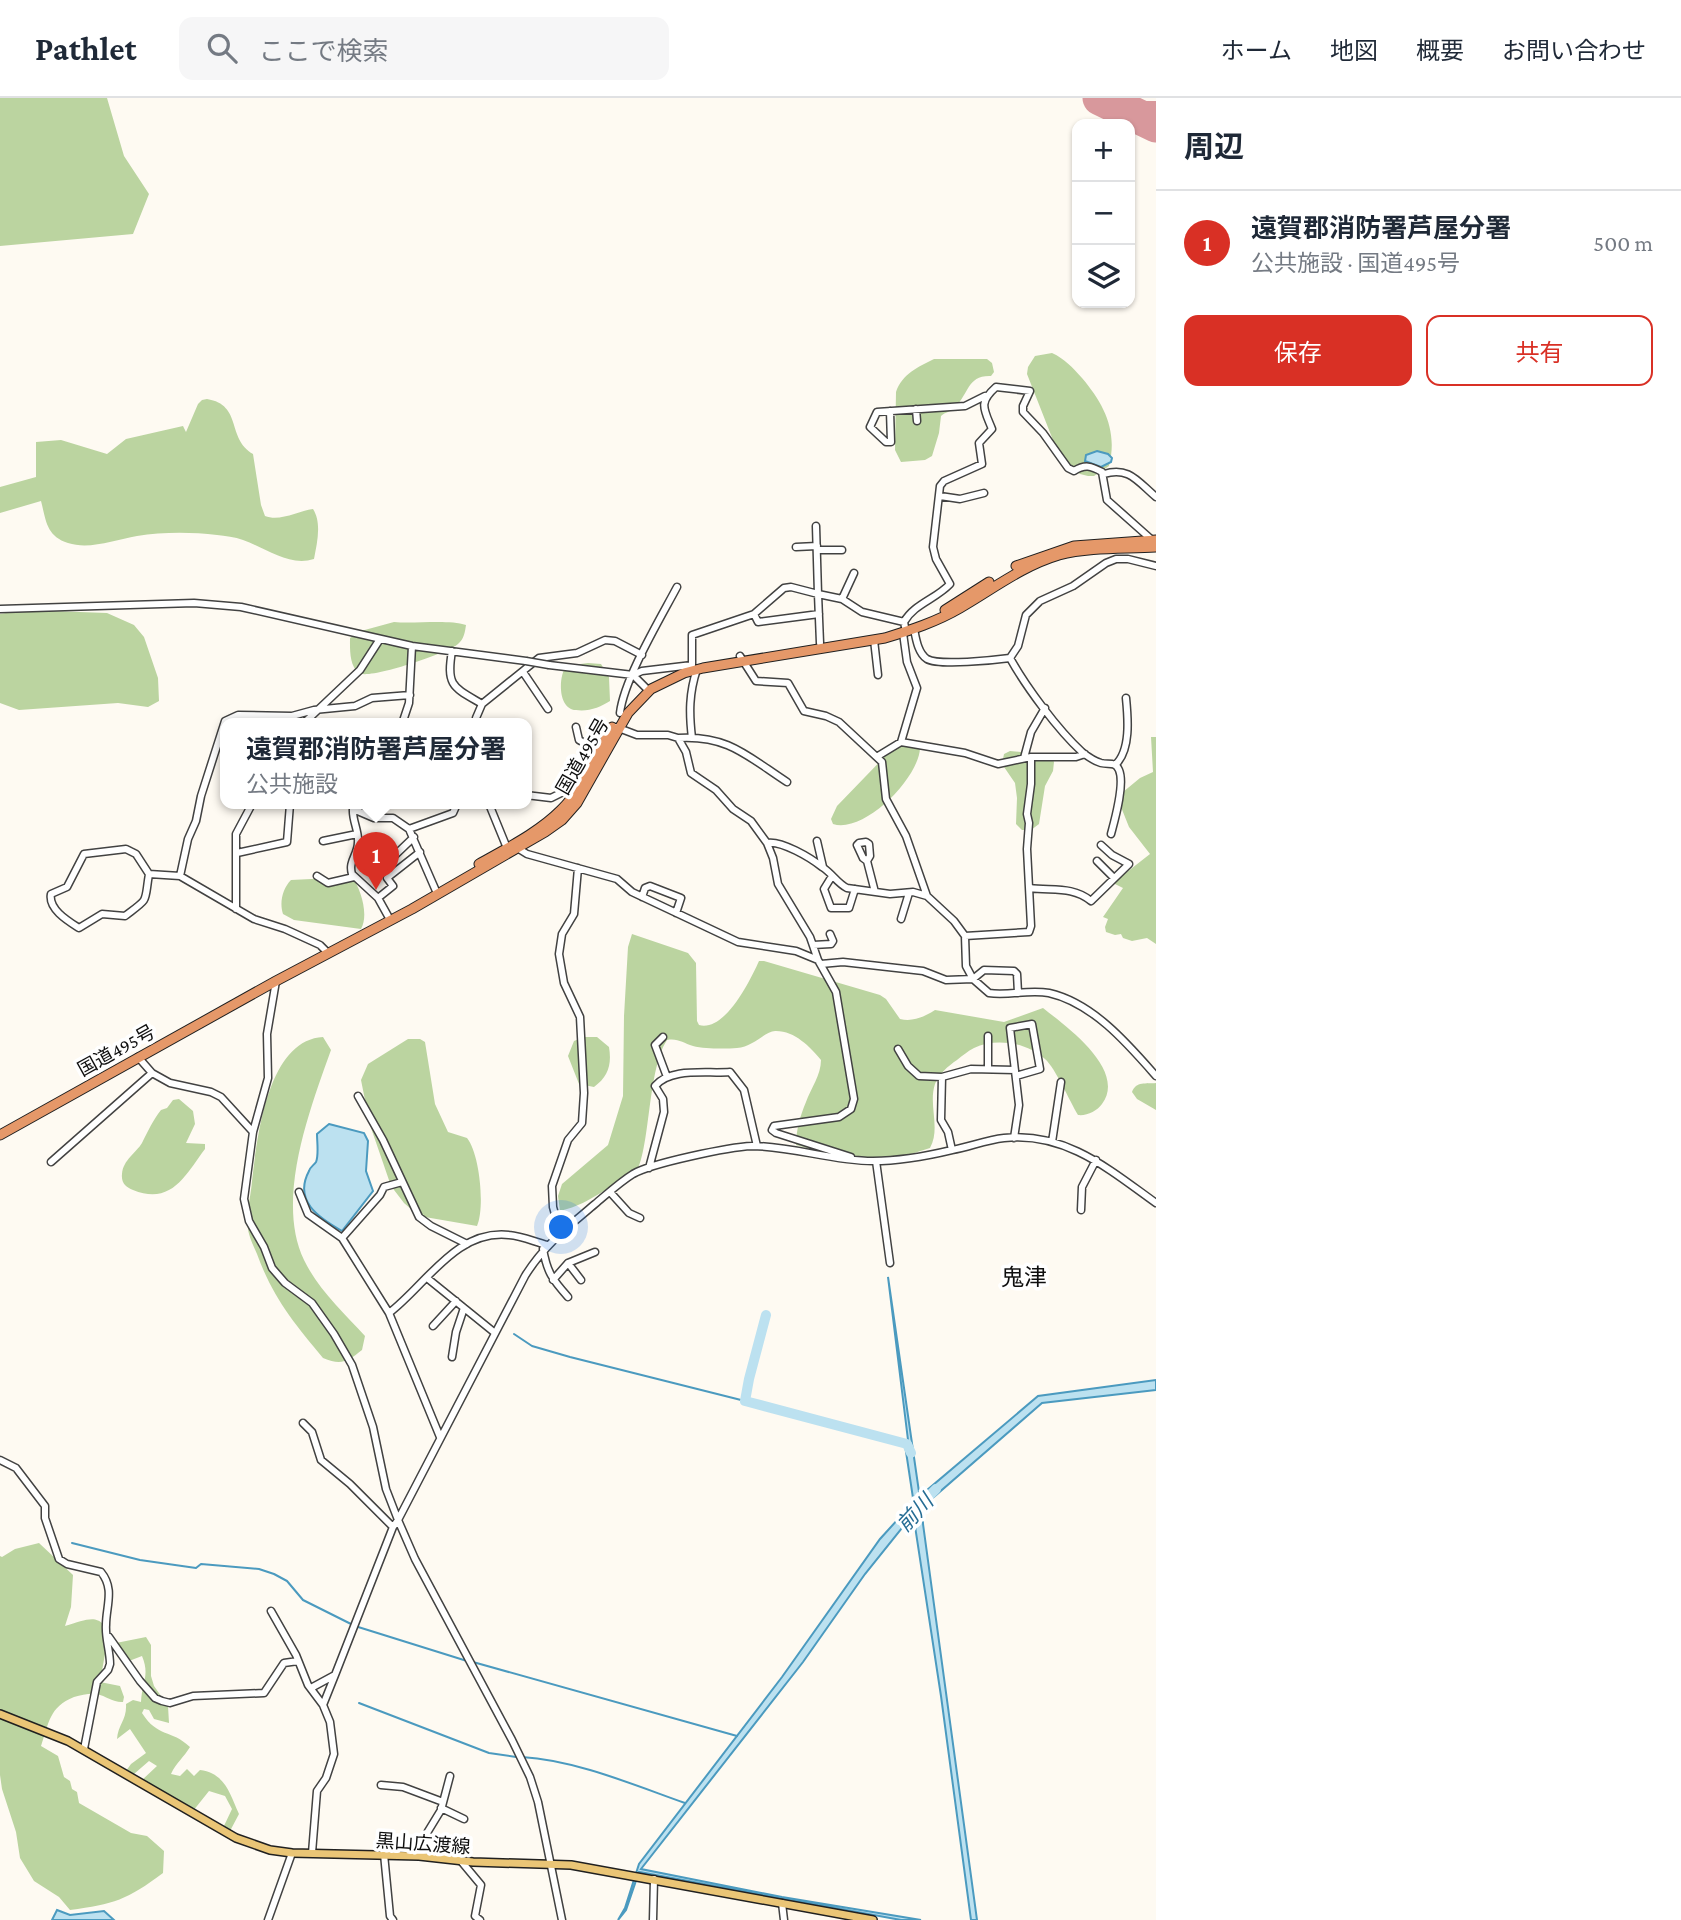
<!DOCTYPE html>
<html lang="ja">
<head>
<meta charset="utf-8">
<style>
	body { margin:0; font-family:"Crimson Pro","Noto Sans JP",serif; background:#f6f6f7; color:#1f2937 }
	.controls { position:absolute; right:21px; top:21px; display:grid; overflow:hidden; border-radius:14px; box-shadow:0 2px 5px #0004 }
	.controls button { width:63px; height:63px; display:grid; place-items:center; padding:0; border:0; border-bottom:2px solid #e0e1e3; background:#fff; color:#1f2937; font:35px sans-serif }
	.you { position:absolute; left:562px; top:1130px; width:24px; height:24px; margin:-18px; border:5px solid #fff; border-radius:50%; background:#1a73e8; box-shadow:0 0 0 10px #1a73e833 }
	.badge { display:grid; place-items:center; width:46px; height:46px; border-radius:50%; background:#d93025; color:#fff; font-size:23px; font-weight:700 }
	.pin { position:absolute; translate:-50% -58px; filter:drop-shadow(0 2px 4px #0008) }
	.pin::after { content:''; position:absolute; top:37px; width:24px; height:21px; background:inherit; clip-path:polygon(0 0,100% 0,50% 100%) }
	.popup { position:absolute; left:220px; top:620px; width:312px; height:91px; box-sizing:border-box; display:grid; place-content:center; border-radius:14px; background:#fff; filter:drop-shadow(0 2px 5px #0005); font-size:23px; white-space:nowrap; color:#747a83 }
	.popup b { font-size:26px; color:#1f2937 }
	.popup::after { content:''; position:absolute; left:50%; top:100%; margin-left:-14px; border:14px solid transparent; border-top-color:#fff }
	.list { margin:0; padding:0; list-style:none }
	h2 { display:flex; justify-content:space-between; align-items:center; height:91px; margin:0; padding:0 28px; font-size:30px }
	h2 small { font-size:23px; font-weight:400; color:#747a83 }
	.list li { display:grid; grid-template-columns:46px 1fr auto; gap:21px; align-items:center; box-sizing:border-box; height:105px; padding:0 28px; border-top:2px solid #e0e1e3 }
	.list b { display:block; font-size:26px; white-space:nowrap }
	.list p { margin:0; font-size:23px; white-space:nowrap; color:#747a83 }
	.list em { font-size:23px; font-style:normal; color:#747a83 }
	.actions { display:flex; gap:14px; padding:21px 28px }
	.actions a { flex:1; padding:16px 0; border:2px solid #d93025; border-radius:14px; text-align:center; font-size:24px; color:#d93025 }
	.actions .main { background:#d93025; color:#fff }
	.icon { flex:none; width:38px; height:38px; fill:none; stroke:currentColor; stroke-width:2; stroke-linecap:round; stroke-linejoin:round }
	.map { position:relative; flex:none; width:1156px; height:1822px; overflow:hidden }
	header { display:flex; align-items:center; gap:42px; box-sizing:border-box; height:98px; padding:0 35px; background:#fff; border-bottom:2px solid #e0e1e3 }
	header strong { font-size:33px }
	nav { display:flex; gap:38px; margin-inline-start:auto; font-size:24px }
	.search { width:490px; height:63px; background:#f6f6f7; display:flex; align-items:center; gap:18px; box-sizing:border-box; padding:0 24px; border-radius:14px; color:#747a83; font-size:26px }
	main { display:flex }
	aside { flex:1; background:#fff }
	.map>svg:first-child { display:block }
	.forest { fill:#bbd4a0 }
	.water { fill:#bce1f0; stroke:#4b9abf; stroke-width:2 }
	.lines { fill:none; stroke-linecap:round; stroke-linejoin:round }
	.stream { stroke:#4b9abf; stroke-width:2 }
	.river { stroke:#bce1f0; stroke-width:10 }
	.taxiway { stroke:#d8989c; stroke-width:14 }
	.runway { stroke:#d8989c; stroke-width:35 }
	.minor-casing { stroke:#424242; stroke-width:9 }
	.major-casing { stroke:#202020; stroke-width:10 }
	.highway-casing { stroke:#202020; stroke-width:11 }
	.minor { stroke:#fff; stroke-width:6 }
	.major { stroke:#eac576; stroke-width:7 }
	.highway { stroke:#e59869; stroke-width:9 }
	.minor-bridge-casing { stroke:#424242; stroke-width:9; stroke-linecap:butt }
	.minor-bridge { stroke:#fff; stroke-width:6 }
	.labels { text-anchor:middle; stroke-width:7; stroke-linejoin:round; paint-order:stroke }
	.street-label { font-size:19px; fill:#0f0f0f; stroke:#fff }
	.water-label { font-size:21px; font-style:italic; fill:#256c94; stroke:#fff }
	.quarter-label { font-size:23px; fill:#0f0f0f; stroke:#fff }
</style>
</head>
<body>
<header>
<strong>Pathlet</strong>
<div class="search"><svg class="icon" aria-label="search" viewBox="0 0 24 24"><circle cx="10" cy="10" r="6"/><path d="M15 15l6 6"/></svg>ここで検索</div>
<nav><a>ホーム</a><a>地図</a><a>概要</a><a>お問い合わせ</a></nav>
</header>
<main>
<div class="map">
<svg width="1156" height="1822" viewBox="0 0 1156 1822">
	<rect width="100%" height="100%" fill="#fefaf2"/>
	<path class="forest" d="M 0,0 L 107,0 L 124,58 L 149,96 L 133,136 L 0,148 Z
		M 1052,255 C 1065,261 1072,269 1082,280 C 1104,306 1118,333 1109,368 L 1094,378 L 1088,378 L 1080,376 L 1062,365 L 1027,276 L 1028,269 L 1035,258 Z
		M 934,261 L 987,261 L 992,265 L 994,274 L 991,278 C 967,277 969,296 955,309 C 951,314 945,314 941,318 L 939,335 L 932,358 L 925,362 L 901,364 L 895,352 L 896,294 C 902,276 918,269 934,261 Z
		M 207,301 C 243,307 226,340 253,356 L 261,407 L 265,418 C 280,424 298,413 313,411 C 322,425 317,445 314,461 C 289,469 266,450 243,442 C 235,439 225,438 217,437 C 191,434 162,434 137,438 C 115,442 89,452 68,445 C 46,438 46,422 41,403 L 0,415 L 0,389 L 36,379 L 36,344 L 61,342 L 107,356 L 126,341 L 183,328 L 186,334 L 198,306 L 202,302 Z
		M 24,512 L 107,515 L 134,527 L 144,539 L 158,580 L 159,603 L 148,609 L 118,605 L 19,612 L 0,605 L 0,516 Z
		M 394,524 C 415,526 448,521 466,527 C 465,534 464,541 458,546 C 448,555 369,582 359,575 C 349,568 350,550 350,540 L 361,533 Z
		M 588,565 L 601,566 L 609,579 L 610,603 C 601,609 588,614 576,612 C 558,611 558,580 566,568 Z
		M 1151,639 L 1156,639 L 1156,846 L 1147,840 L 1132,843 L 1123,840 L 1121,836 L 1115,837 L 1106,834 L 1105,829 L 1108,821 L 1103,819 L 1123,790 L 1113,785 L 1150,756 L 1129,729 L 1117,699 L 1140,680 L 1153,674 Z
		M 906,645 L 920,650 C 919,680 864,736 833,726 L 831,721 L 837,708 L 893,650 Z
		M 1010,653 L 1050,657 L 1054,664 L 1053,673 L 1045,688 L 1039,726 L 1031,732 L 1022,732 L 1016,726 L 1017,700 L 1015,685 L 1002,666 L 1004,656 Z
		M 352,779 C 361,791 369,817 361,831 L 294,822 L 283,816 C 279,804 283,790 291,782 Z
		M 632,836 L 688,855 L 696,865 L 697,923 L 699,927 C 725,934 750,883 759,863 L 764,863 L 880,897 L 886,901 L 900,921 C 913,924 924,919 935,912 L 1004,924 L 1043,910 C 1067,929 1127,972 1102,1006 C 1097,1013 1087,1018 1078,1017 C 1069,1002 1056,971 1045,961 C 1028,945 996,939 974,950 C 968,953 962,958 957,962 C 948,968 939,976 935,986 C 928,1007 941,1030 930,1050 L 895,1061 L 831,1057 L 796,1047 C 796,1033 800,1018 806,1004 C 811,990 821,977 821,962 C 810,949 795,933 776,933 C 766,932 754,949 737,950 C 725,951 705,951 693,948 C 683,945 678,940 667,942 C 646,974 651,1061 633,1078 C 626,1084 613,1088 604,1093 C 589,1102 577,1109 560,1113 L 558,1098 L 562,1086 L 608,1047 L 623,998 L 624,918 L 628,849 Z
		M 323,939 L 331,952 C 310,1011 275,1102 304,1162 C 318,1191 343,1214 365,1238 L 362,1252 C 348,1263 342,1268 323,1260 C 294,1225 273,1200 257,1156 C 254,1149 249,1139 248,1131 C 246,1116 251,1097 252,1083 C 257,1041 267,942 323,939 Z
		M 584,939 L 597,939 L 609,949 C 612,967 608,979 594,989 L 579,986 L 568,958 L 574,943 Z
		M 408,941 L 420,941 L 425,944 L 435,1006 L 448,1034 L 467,1040 C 480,1056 485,1110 477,1128 L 419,1118 L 404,1105 L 391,1088 L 370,1027 L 361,982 L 368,966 Z
		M 1156,985 L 1156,1012 L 1137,1001 L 1132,994 C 1136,983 1146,986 1156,985 Z
		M 179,1001 L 193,1013 L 195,1026 L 186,1045 L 205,1046 L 205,1051 C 186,1076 172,1108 133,1092 C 126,1089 121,1085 122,1076 C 123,1062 136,1055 142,1045 C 148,1033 153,1022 161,1012 L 167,1010 L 173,1002 Z
		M 39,1445 L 73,1477 L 71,1509 L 65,1528 C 92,1520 102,1513 112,1545 L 105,1556 L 100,1584 L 120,1588 L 124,1599 L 123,1604 C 114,1605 106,1598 97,1596 C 89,1595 82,1597 74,1599 C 49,1609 49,1625 41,1648 L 58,1658 L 64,1679 L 70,1683 L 72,1691 L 77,1694 L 79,1705 L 131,1735 L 147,1738 L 164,1753 L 163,1775 C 127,1802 114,1806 70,1812 L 59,1799 L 34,1783 L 20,1760 L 16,1734 L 2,1691 L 0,1677 L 0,1458 L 2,1459 L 15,1451 Z
		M 146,1539 L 151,1547 L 151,1578 L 154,1588 L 168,1608 L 169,1625 L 154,1621 L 149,1612 L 144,1611 L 142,1615 C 158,1640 171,1631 190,1649 C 184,1659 176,1665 171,1676 L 180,1678 L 187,1671 L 194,1678 L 200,1672 C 225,1675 230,1696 239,1716 L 230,1733 L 223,1730 L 232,1711 L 225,1698 L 209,1693 L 193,1713 L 141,1683 L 157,1668 L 149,1663 L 134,1676 L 126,1673 L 131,1666 L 146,1655 L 130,1631 L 117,1641 C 118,1626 127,1622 126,1606 L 133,1602 L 141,1604 C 142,1584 150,1577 142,1558 L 129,1563 L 116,1545 Z"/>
	<path class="water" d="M 1097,353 L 1108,356 L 1112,360 L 1111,364 L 1101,369 L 1085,363 L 1086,357 Z
		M 329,1026 L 364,1035 L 368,1043 L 366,1073 L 373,1093 L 342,1133 C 319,1120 293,1103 309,1073 C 310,1069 314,1067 316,1064 C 319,1057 317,1044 317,1036 Z
		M 888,1179 L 919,1394 L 922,1396 L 923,1426 L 977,1822 L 971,1822 L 941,1598 L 911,1402 L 913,1400 L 905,1347 L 908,1342 Z
		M 1156,1282 L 1156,1292 L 1042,1305 L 928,1404 L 926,1393 L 1038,1298 Z
		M 909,1409 L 910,1420 L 865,1476 L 803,1564 L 641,1771 L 782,1799 L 921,1822 L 901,1822 L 639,1774 L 626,1812 L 618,1822 L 625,1810 L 639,1766 L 782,1579 L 880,1441 Z
		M 57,1812 L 70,1817 L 104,1813 L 114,1822 L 52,1822 Z"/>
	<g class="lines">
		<path class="stream" d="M 514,1236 L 532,1248 L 570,1259 L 745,1303
			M 72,1445 L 140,1462 L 196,1470 L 201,1466 L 259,1471 L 274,1476 L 287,1483 L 303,1502 L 355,1528 L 467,1563
			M 473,1564 L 737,1638
			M 359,1605 L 489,1655 L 516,1659
			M 522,1659 C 575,1662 634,1687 685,1705"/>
		<path class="river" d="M 766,1217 L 749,1281 L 745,1303 L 907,1346 L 911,1355
			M 902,1425 L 936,1391"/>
		<path class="taxiway" d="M 1100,0 L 1130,10 L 1156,10"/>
		<path class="runway" d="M 1100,0 L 1156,27"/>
		<g class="minor-casing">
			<path id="minor" d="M 916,311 L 917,323
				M 890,313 L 891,344 L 886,344 L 870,329 L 877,314 L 965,308 L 985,298
				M 1104,376 C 1129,368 1138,384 1156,399
				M 940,398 L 960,401 L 984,395
				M 816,428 L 818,496 L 842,501 L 862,514 L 904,524
				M 796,449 L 817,448
				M 817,452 L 842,452
				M 842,501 L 854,475
				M 0,511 L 194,505 L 241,509 L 412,548 L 526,563
				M 754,516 L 758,524 L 819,516
				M 905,529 L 904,524 C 914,506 936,501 950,486 L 936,461 L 933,449 L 940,388 L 944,383 L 982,366 L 979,345 L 992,331 C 984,311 978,305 996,289 L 1030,293 L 1023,308 L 1023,314 L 1043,335 L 1068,370 L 1074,373 C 1085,366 1091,368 1102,374 L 1107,402 L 1152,442
				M 914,531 C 916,541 918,555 927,561 C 939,568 995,562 1010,560 L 1018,548 L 1026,517 L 1040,503 L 1073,488 L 1106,465 L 1116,461 L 1128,461 L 1156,468
				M 874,542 L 878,577
				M 452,553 C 446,588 453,589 482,606
				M 740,558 L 756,583 L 788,585 L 804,613 L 826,618 L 839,624 L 882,664 L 886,701 L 906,738 L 927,798
				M 1010,560 C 1026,589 1058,632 1082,654 C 1087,658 1094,663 1101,665 C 1109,667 1115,663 1119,672 C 1125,686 1115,721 1111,736
				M 549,567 L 633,577 L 646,590
				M 523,574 L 548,611
				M 633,577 L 642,573 L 692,567 L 692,537 L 754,516 L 784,490 L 791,489 L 818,496 L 820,545
				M 620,615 C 624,581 660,521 677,489
				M 303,626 L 360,572 L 380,541
				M 402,626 L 409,605 L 412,548
				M 478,626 L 476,620 L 482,606 L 539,560 L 577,555 L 605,542 L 615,543 L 642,557
				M 576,629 L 579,642 L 598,653
				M 616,629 L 637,637 L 668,637 L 678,640 L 686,654 L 691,675 L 716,692 L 733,711 L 751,723 L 767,745 L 773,760 L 778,786 L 810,839 L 818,862 L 836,894 L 854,1001 L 851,1011 L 839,1019 L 774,1028 L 772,1032 L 776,1035 L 851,1059
				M 678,640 C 728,637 747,658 787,684
				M 692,640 C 689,615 689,595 697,571
				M 901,644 L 917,590 L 907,564 L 903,535
				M 878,658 L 901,644 L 965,655 L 998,666 L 1031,659 L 1076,659 L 1085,656
				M 1024,660 L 1031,634 L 1045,610
				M 1115,667 C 1131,653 1128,620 1126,600
				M 526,697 L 551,700 L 569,691 L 578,690
				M 352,706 L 353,711 L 374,720 L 393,720 L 409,731 L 436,793
				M 489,706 L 507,750 L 519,751 L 527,756 L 617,781 L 632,794 L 738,844 L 796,853 L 818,862
				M 353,711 C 352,722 359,733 358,744 C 358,757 348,763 352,776 L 378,800 L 388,818
				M 409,731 L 453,715 L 457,706
				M 323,743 L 357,736
				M 817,743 L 823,769
				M 767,745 C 781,742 811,760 822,769 C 832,775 837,785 847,790 L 890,796 L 913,794 L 927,798 L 954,823 L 965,838 L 966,868 L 973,881 L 989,895 C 1009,898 1029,891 1049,895 C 1093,905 1128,946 1156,978
				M 237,755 L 287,744 L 290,706
				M 391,761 L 414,739
				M 867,763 L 870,758 L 869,746 L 866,744 L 859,745 L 857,747 L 863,760 L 867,763 L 875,794
				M 1097,763 L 1114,780
				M 149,776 C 144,806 150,799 125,818 L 102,816 L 79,830 C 68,823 48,811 51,796 L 67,789 L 84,756 L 126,751 L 136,756 L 149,776 L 180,778 L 254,821 L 285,831 L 320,847 L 325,852
				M 180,778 L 188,741 L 196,723 L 201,698 L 225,623 L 238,617 L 292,618 L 314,612 L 355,608 L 372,600 L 410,597
				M 317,778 L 328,785 L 354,779
				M 832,778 L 824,791 L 831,810 L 849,810 L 855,791
				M 1030,790 C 1052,793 1073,788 1091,803 L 1129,766 L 1112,757 L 1101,747
				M 642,799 L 645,790 L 650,788 L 681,800 L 676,815
				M 378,800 L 393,788 L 387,780 L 420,754
				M 236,811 L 236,736 L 252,706
				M 901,821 L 909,795
				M 965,838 L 1029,834 L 1031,828 L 1027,751 L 1029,725 L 1027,716 L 1031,686 L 1031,659
				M 813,847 L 831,846 L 833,843 L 830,836
				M 821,866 L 843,864 L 923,873 L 946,882 L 973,881 L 984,872 L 1014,873 L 1017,876 L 1018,895
				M 276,883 L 267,936 L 268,980 L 253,1034 L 244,1101 L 249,1123 L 264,1149 L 272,1170 L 285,1185 L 312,1205 L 334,1236 L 352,1267 L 373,1329 L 386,1391 L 398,1422 L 393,1429 L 335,1577 L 311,1590
				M 988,938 L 988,971
				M 663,939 L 655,947 L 667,979
				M 898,951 L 908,968 L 919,978 L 942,979 L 971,971 L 1015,972
				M 138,959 L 152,975 L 170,985 L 211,994 L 221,999 L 253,1034
				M 942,979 L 941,1022 L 948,1034 L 952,1052
				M 358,998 L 383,1042 L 419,1119 L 431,1128 L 467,1146
				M 1014,1040 L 1019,1007 L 1010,930 L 1032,926 L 1040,971 L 1016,978
				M 1052,1044 L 1061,984
				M 876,1063 L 890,1165
				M 51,1064 L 152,975
				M 649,1070 L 664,1014 L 663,1001 L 655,988 C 671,969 707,976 730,974 L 744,992 L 757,1048
				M 299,1094 L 308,1116 L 342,1140 L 389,1215 L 440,1339
				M 610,1094 L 629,1115 L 640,1120
				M 1081,1112 L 1082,1089 L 1096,1062
				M 560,1134 L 553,1109 L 552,1088 L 568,1042 L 582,1025 L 584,995 L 580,919 L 564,885 L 559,856 L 562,836 L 574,816 L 578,770
				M 342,1140 L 380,1097 L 384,1089 L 402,1084
				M 543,1151 C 547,1174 552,1181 568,1199
				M 568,1165 L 581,1182
				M 427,1180 L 495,1235
				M 553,1182 L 568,1165 L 595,1154
				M 389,1215 C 426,1187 456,1131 509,1137 C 522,1138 535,1144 547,1147
				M 433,1228 L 456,1203
				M 452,1259 L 456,1234 L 464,1210
				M 303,1325 L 312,1334 L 321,1362 L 350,1386 L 393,1429
				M 0,1362 L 16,1370 L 45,1408 L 45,1420 L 59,1461 L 67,1466 L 101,1474 C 115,1491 106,1508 106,1527 C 105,1540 110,1553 110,1566 L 108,1572 L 97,1584 L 84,1651
				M 271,1513 L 296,1557 L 308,1587 L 323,1607 L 330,1624 L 334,1656 L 326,1680 L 317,1693 L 312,1755
				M 109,1539 L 140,1583 L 155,1600 L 162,1603 L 170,1605 L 193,1598 L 264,1595 L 284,1565 L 298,1563
				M 323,1607 L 335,1577
				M 381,1687 L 403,1689 L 443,1704
				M 441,1710 L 464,1721
				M 419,1748 L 441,1712 L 450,1678
				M 461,1763 L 481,1787 L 475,1818 L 480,1822
				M 782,1805 L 784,1822
				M 268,1822 L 292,1755
				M 393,1822 L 390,1818 L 384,1756 C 402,1739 427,1750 445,1760
				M 562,1822 L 538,1704 L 530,1679 L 512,1642 L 415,1461 L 398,1422 L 525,1178 C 544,1147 568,1129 595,1106 C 607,1096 620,1084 633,1076 C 652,1065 729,1049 752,1048 C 792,1048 832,1063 873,1063 C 899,1063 927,1058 952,1052 C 969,1049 986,1042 1004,1040 C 1065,1033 1110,1072 1156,1105
				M 653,1822 L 654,1781"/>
		</g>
		<g class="major-casing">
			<path id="major" d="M 0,1616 L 68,1643 L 236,1740 L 270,1752 L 292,1755 L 419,1758 L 473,1764 L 571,1767 L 873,1822"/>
		</g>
		<g class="highway-casing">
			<path id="highway" d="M 1016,468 L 1074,448 L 1156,442
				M 945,512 L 989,484
				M 479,766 C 507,750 538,735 561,712 C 583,690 596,657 612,629
				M 0,1037 L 276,883 L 412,811 L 545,734 L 562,722 L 577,705 L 628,615 L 651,591 L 684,575 L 703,570 L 885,540 C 911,532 936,524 960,510 C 993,491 1022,468 1059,457 C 1090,449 1125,451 1156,449"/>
		</g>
		<use href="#minor" class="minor"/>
		<use href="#major" class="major"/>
		<use href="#highway" class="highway"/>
		<g class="minor-bridge-casing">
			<path id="minor-bridge" d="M 526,563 L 549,567"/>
		</g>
		<use href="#minor-bridge" class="minor-bridge"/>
	</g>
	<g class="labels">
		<g class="street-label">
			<text transform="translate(582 658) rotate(-60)" y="7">国道495号</text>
			<text transform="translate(116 952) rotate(-29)" y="7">国道495号</text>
			<text transform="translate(423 1745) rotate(4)" y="7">黒山広渡線</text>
		</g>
		<g class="water-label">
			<text transform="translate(915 1415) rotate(-47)" y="7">前川</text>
		</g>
		<g class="quarter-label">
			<text x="1024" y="1187">鬼津</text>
		</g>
	</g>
</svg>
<div class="controls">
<button>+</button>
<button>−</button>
<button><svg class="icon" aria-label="layers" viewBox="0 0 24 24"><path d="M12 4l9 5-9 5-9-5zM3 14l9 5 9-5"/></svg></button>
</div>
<div class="you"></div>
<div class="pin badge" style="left:376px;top:792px">1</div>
<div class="popup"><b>遠賀郡消防署芦屋分署</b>公共施設</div>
</div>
<aside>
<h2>周辺<small></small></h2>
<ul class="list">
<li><span class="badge">1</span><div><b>遠賀郡消防署芦屋分署</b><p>公共施設 · 国道495号</p></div><em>500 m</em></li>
</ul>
<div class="actions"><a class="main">保存</a><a>共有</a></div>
</aside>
</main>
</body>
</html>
